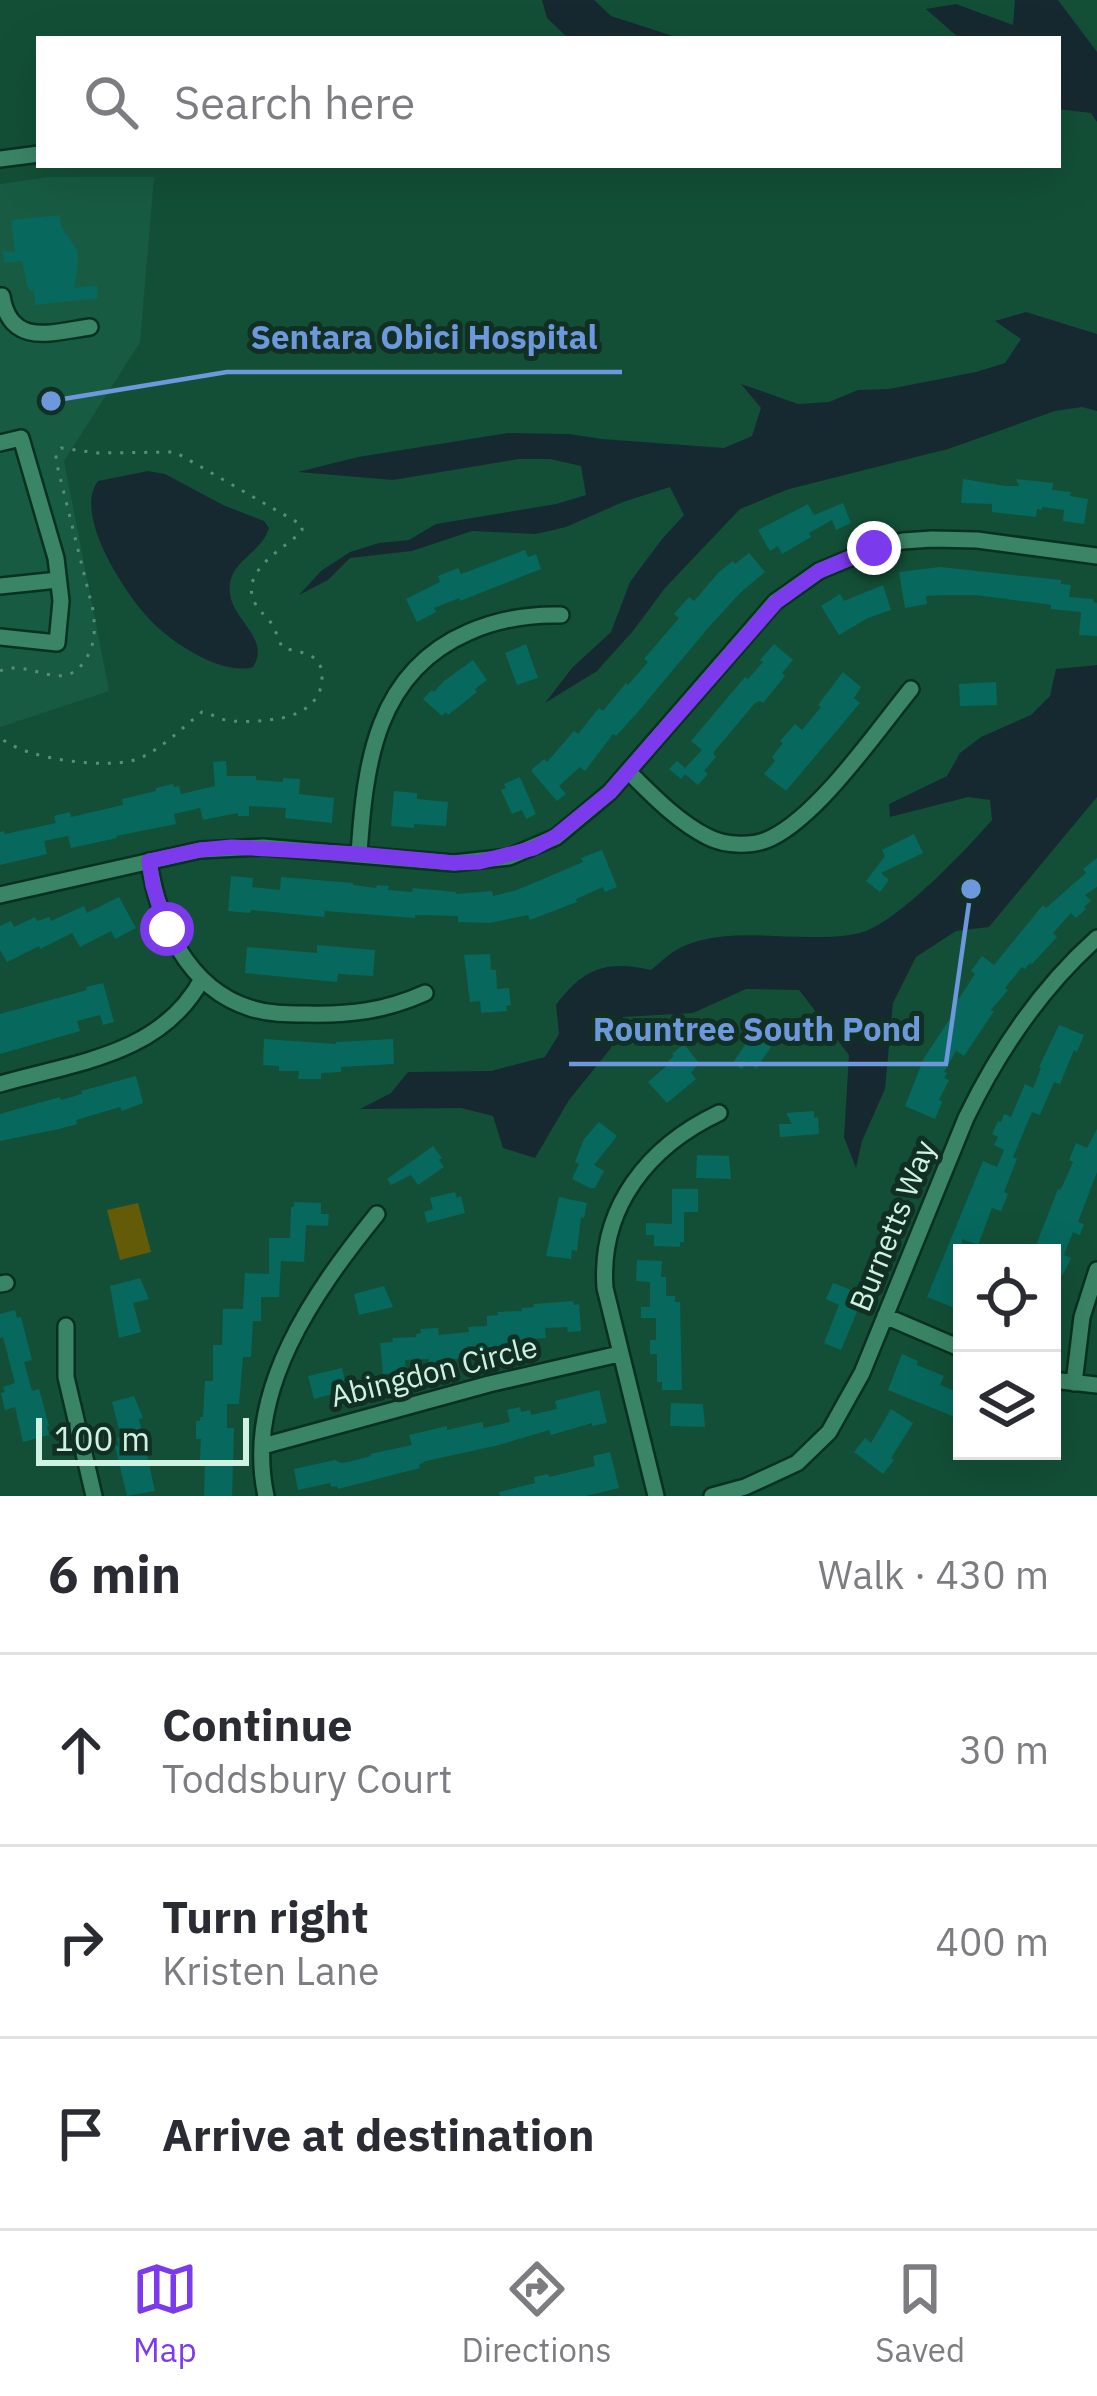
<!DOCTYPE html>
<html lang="en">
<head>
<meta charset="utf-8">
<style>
	body { margin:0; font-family:"IBM Plex Sans",sans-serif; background:#f2f2f3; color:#2b2b33 }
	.controls { position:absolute; right:36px; bottom:36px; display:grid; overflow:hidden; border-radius:0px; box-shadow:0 12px 48px #0002 }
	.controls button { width:108px; height:108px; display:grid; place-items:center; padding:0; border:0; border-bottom:3px solid #e1e1e2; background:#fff; color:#2b2b33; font:60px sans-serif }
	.scale { position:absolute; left:36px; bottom:30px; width:213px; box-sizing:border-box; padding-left:12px; border:6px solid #cff3e0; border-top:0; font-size:33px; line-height:42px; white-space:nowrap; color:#cff3e0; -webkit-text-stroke:9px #113023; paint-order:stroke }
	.stop { position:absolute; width:36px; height:36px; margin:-27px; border:9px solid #7c3aed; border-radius:50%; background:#fff }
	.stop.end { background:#7c3aed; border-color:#fff; box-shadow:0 3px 12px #0008 }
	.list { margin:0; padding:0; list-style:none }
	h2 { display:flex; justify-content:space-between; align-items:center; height:156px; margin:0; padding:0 48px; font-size:51px }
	h2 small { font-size:39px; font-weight:400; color:#7c7c81 }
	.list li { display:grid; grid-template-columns:78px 1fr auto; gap:36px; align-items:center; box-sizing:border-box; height:192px; padding:0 48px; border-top:3px solid #e1e1e2 }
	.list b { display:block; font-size:45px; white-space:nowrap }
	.list p { margin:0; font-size:39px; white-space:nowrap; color:#7c7c81 }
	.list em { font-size:39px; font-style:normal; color:#7c7c81 }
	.icon { flex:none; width:66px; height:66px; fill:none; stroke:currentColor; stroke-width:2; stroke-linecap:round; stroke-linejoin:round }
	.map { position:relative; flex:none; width:1097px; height:1496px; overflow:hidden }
	.search { position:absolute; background:#fff; box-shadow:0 12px 48px #0002; left:36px; right:36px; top:36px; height:132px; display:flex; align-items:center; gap:30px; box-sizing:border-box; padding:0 42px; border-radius:0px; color:#7c7c81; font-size:45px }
	.sheet { height:732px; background:#fff }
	nav { display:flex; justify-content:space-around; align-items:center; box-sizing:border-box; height:168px; border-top:3px solid #e1e1e2; background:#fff; font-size:33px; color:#7c7c81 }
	nav a { display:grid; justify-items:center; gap:6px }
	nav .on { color:#7c3aed }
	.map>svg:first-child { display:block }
	.built { fill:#175c42 }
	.green { fill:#645b08 }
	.water { fill:#172930 }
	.building { fill:#07685d }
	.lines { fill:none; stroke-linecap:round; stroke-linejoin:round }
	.minor-casing { stroke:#083121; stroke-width:20 }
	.path { stroke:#5a8d77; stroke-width:3; stroke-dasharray:3 9; stroke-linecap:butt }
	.minor { stroke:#3a8565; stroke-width:15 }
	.route { stroke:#7c3aed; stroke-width:15 }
	.labels { text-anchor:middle; stroke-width:10; stroke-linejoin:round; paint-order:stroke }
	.street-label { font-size:30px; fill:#cff3e0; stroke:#113023 }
	.leader { fill:none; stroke:#6d98dc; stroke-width:4.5 }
	.callout-dot { fill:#6d98dc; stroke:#113023; stroke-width:4.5 }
	.callout-label { font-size:33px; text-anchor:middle; font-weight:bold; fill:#6d98dc; stroke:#113023; stroke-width:10; stroke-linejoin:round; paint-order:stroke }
</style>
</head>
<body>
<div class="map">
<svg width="1097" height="1496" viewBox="0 0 1097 1496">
	<rect width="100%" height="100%" fill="#134f37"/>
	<path class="built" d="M 49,177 L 154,177 L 140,342 L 64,461 L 109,691 L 0,727 L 0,184 Z"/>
	<path class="green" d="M 138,1203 L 151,1252 L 120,1260 L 107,1210 Z"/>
	<path class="water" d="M 542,0 L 594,0 L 611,16 L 682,39 L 569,39 L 547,18 Z
		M 1015,0 L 1058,0 L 1097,52 L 1097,122 L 1091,113 L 1058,109 L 1058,39 L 960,39 L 926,9 L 956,4 L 1013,25 Z
		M 1026,312 L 1097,334 L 1097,411 L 1082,407 L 1055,411 L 948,449 L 789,489 L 740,509 L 665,588 L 633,631 L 597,671 L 545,703 L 572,668 L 611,632 L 630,582 L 662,539 L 684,515 L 670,487 L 623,502 L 566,527 L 536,534 L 472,531 L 412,551 L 350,558 L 328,580 L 299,595 L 321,571 L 350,552 L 379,543 L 409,540 L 436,524 L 556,504 L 586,495 L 581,466 L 550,459 L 519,459 L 393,480 L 298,472 L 358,457 L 508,433 L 569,434 L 602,439 L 724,448 L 752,436 L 761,408 L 741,384 L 798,404 L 829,402 L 858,390 L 889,389 L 976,372 L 1005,363 L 1021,339 L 995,321 Z
		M 148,471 L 165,474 L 223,505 L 264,521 L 269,528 C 260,557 222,562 231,599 C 237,622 270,641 253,667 C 223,676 174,644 153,623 C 127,597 72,515 98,481 Z
		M 1097,665 L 1097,797 L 989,927 L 956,931 L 916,957 L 893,1003 L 885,1089 L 862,1141 L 856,1168 L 844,1137 L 849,1055 L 799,990 L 746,989 L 693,1013 L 623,1017 L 611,1048 L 569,1100 L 535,1158 L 503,1148 L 493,1116 L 461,1108 L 360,1109 L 391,1093 L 408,1072 L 491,1071 L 545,1057 L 559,1034 L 556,1005 C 583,968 607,960 651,970 C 658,965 665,957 673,952 C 711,928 768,937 810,937 C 829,937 849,937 866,931 C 902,917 965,851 992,820 L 990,800 L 968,797 L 890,817 L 889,804 L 947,776 L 960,753 L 981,737 L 1031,715 L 1050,696 L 1056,669 Z"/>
	<path class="building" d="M 60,215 L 61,226 L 77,250 L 78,262 L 74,288 L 97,285 L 98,298 L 35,305 L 34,291 L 30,291 L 27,285 L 22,261 L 4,263 L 3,251 L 15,252 L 11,220 Z
		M 963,479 L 1005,486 L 1019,486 L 1016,479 L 1053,483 L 1052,490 L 1071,492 L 1070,496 L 1088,499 L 1084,524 L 1063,521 L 1064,510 L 1042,507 L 1042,510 L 1037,509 L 1036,517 L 992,512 L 992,504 L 961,503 Z
		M 843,503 L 851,523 L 836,530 L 832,520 L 809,533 L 811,537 L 782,554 L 778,546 L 770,551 L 758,530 L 808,504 L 814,515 Z
		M 525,550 L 528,557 L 536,554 L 541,569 L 460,601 L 459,598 L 434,608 L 436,612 L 417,622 L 406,599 L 440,582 L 438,576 L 458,568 L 461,574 Z
		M 749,553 L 765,572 L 740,593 L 708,628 L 637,713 L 616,736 L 613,734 L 585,771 L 580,767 L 559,786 L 566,794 L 557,801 L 532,772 L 532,769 L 544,759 L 547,762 L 574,731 L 578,734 L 599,708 L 603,711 L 626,683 L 628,685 L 648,662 L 644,659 L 679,618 L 674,614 L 689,597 L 694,601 L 719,572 L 733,561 L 735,564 Z
		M 940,567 L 1061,580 L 1061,584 L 1071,585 L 1069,597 L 1093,599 L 1093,602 L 1097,603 L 1097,636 L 1079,635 L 1081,612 L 1051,609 L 1051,605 L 1046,604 L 975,595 L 944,595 L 926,596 L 927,604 L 905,608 L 899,572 Z
		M 883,585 L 891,610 L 868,618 L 839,635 L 821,606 L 840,594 L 844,601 Z
		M 526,644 L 538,678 L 517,685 L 505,653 Z
		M 774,644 L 793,660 L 782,673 L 785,676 L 763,703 L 760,701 L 755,703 L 713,753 L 716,757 L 704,771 L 708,774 L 698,785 L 685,774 L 681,779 L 669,769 L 677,761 L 685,768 L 702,750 L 691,741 L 745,677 L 748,679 L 763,662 L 760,660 Z
		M 473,660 L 487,680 L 475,689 L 477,692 L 448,715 L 446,712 L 442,716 L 423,699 L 432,690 L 434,692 L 444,681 Z
		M 843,672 L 861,687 L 854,698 L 860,703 L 786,791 L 764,774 L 775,761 L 772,757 L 783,743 L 780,741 L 795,724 L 802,730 L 821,707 L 818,705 Z
		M 996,682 L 997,705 L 960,706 L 959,684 Z
		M 226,761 L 227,776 L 256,776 L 256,780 L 283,782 L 283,778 L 300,779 L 299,794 L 334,798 L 332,823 L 285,818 L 286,808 L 249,806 L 249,816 L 238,816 L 238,813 L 203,820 L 200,808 L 174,814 L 176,824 L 116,836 L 117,838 L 71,848 L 68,836 L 44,841 L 47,854 L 0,865 L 0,832 L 4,831 L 5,834 L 56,823 L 54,816 L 70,812 L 71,817 L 123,805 L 122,799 L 156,791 L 156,788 L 173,784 L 174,787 L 179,786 L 181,794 L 215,786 L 213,762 Z
		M 520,777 L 536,814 L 526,819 L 522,810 L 512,814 L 501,790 L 506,788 L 504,784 Z
		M 394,791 L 417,793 L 417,799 L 448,802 L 446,826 L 414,824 L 414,828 L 391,826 Z
		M 914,834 L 923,853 L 881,873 L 889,880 L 880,892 L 866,881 L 885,856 L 882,850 Z
		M 602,850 L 617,887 L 605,892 L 603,887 L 576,899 L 577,902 L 530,920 L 528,915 L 489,923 L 458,922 L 458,916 L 421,915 L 415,915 L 415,918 L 325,911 L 324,917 L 251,910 L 250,913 L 228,911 L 231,876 L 253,878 L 252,887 L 280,890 L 281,877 L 353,883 L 353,885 L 376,888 L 377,885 L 389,886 L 388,890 L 412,892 L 413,888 L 456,892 L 456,894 L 492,891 L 493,896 L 517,890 L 583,862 L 581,858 Z
		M 1097,858 L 1097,887 L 1085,895 L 1091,901 L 1084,907 L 1086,909 L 1076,918 L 1071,913 L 1053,933 L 1057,937 L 1032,964 L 1030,963 L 1025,969 L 1022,967 L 1005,988 L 1008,990 L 991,1010 L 994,1011 L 964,1056 L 956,1051 L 944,1072 L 947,1073 L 944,1078 L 949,1080 L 939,1100 L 942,1102 L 935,1119 L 905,1106 L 924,1058 L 957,1008 L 954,1006 L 975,974 L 971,971 L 982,956 L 994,965 L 1043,905 L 1046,908 L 1086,873 L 1083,869 Z
		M 119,897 L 136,928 L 115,939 L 111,931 L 80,947 L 72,933 L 40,949 L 39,946 L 7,962 L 0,950 L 0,926 L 11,921 L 14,927 L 35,917 L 37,921 L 49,917 L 51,921 L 84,906 L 87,913 Z
		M 317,945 L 375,950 L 373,976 L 338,974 L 337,982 L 245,973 L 247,947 L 317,953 Z
		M 490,954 L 491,970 L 496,970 L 497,989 L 509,988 L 511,1005 L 506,1006 L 507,1011 L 481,1013 L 480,1001 L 470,1002 L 464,955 Z
		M 103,983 L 114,1022 L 103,1025 L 100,1015 L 77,1021 L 80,1031 L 0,1054 L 0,1014 L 87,990 L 86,987 Z
		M 1059,1025 L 1084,1035 L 1077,1052 L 1074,1050 L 1060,1084 L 1054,1082 L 1040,1115 L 1032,1112 L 1013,1157 L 1017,1159 L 1004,1192 L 1008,1194 L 1001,1211 L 992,1208 L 978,1245 L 962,1239 L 962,1296 L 957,1309 L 927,1297 L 983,1161 L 997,1167 L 1004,1150 L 994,1145 L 998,1137 L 992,1134 L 998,1121 L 1001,1122 L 1004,1114 L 1011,1117 L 1025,1084 L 1033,1088 L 1041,1068 L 1039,1067 Z
		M 754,1031 L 768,1041 L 766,1044 L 771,1047 L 756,1069 L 748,1061 L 742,1069 L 733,1063 Z
		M 264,1039 L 336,1044 L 336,1042 L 393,1039 L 394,1064 L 341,1067 L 341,1072 L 321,1073 L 321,1079 L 298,1079 L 299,1071 L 279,1071 L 279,1066 L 263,1065 Z
		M 684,1044 L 699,1063 L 691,1073 L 696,1079 L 667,1103 L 648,1082 L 670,1063 L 668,1061 L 674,1056 L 672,1054 Z
		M 136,1076 L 143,1103 L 122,1111 L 120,1107 L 76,1120 L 77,1124 L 59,1129 L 0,1141 L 0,1114 L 60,1097 L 61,1100 L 82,1094 L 81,1091 Z
		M 814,1111 L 814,1118 L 818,1117 L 819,1134 L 780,1137 L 779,1124 L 792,1124 L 786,1113 Z
		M 599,1122 L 617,1136 L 594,1165 L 604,1171 L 595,1188 L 590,1188 L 572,1179 L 579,1164 L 575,1162 L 584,1139 Z
		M 1097,1129 L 1097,1172 L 1078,1222 L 1084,1224 L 1080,1235 L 1073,1232 L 1064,1255 L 1071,1258 L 1066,1269 L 1060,1278 L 1055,1276 L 1052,1282 L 1052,1253 L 1033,1253 L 1058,1189 L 1060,1190 L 1063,1185 L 1073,1162 L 1069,1160 L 1076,1143 L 1087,1148 Z
		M 433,1146 L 442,1158 L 439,1160 L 444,1167 L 418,1185 L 411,1175 L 391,1185 L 387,1179 Z
		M 697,1155 L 729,1156 L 731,1179 L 696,1178 Z
		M 672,1189 L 698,1189 L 698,1212 L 684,1212 L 684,1242 L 680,1242 L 680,1247 L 654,1246 L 654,1235 L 646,1235 L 646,1223 L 672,1224 Z
		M 455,1192 L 457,1198 L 461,1196 L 465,1213 L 427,1223 L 424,1212 L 433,1209 L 430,1198 Z
		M 559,1197 L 587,1203 L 584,1218 L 581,1217 L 577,1251 L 572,1250 L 571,1259 L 546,1256 Z
		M 294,1202 L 321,1203 L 321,1214 L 329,1214 L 328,1226 L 306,1225 L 304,1262 L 281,1261 L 279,1297 L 261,1297 L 261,1321 L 253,1321 L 251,1357 L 243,1357 L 239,1404 L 227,1404 L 227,1428 L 234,1428 L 232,1496 L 204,1496 L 205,1460 L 200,1460 L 201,1439 L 196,1439 L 196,1421 L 200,1421 L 200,1417 L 203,1417 L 205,1381 L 213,1381 L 213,1345 L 222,1345 L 223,1309 L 243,1309 L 245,1273 L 269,1274 L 269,1238 L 290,1238 L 291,1207 L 294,1207 Z
		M 637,1260 L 662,1261 L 661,1277 L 666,1277 L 666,1296 L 675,1296 L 675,1302 L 680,1302 L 682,1390 L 662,1390 L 662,1382 L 657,1382 L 657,1354 L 650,1354 L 650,1340 L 656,1340 L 656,1318 L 641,1318 L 641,1307 L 650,1307 L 650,1282 L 636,1281 Z
		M 140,1278 L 149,1299 L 133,1303 L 141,1332 L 119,1338 L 110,1286 Z
		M 833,1283 L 864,1295 L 841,1350 L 824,1343 L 839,1305 L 826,1299 Z
		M 384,1286 L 393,1307 L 359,1315 L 354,1294 Z
		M 573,1301 L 574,1305 L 579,1304 L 581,1331 L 568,1332 L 567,1327 L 545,1328 L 546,1338 L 511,1340 L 512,1346 L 475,1348 L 476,1357 L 441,1360 L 441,1366 L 429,1367 L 429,1359 L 405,1360 L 406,1372 L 383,1374 L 380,1343 L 393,1342 L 392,1338 L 416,1337 L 416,1334 L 421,1333 L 420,1329 L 438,1328 L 439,1335 L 469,1332 L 468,1327 L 487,1326 L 487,1316 L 498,1315 L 497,1312 L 522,1311 L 521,1308 L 534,1307 L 533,1304 Z
		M 15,1310 L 17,1318 L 21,1317 L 32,1360 L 24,1362 L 32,1391 L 39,1389 L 49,1426 L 47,1426 L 49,1435 L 23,1442 L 15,1407 L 5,1410 L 1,1393 L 5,1392 L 3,1387 L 15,1383 L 3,1337 L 0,1338 L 0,1314 Z
		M 902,1354 L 918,1361 L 917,1365 L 944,1376 L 940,1385 L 962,1394 L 962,1420 L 888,1390 Z
		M 342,1368 L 347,1390 L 314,1399 L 308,1376 Z
		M 599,1390 L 607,1423 L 592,1426 L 592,1423 L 551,1435 L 549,1430 L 499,1445 L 426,1461 L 419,1465 L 420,1468 L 338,1489 L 337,1486 L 331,1487 L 330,1483 L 298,1490 L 294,1469 L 335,1460 L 341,1463 L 348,1462 L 371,1456 L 370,1454 L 412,1445 L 409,1435 L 447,1426 L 447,1430 L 482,1422 L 484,1428 L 510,1422 L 507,1410 L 520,1407 L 521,1412 L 530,1410 L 531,1415 L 557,1409 L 555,1401 Z
		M 134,1396 L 143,1418 L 139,1419 L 155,1491 L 127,1496 L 115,1446 L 119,1446 L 117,1438 L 121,1437 L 112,1402 Z
		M 671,1403 L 703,1404 L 705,1427 L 670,1426 Z
		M 891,1409 L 913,1423 L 891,1458 L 894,1460 L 883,1474 L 854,1452 L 865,1438 L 871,1443 Z
		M 610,1452 L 619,1488 L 586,1496 L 500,1496 L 499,1492 L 535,1483 L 534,1477 L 548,1474 L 549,1477 L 595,1466 L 593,1456 Z"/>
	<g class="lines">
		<g class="minor-casing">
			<path id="minor" d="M 0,159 L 39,154
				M 2,296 C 10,348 53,332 90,327
				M 0,443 L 21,438 L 56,558 L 61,601 L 57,643 L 0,637
				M 0,586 L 58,580
				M 629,772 C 653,796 678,822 708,837 C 726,846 753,847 771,838 C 819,815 876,732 911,689
				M 359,854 C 365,763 376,672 469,632 C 499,619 528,614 561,615
				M 149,861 C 158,922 187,988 250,1008 C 269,1014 287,1014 306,1014 C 350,1015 385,1011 425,993
				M 0,895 L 200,850 L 263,847 L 454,863 L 509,857 L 556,837 L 610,792 L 775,602 L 819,571 L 874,548 L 903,541 L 932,539 L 977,540 L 1097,556
				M 0,1084 C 76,1062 161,1055 202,979
				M 0,1284 L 6,1283
				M 885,1316 L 962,1349
				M 66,1326 L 66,1377 L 94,1496
				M 1052,1380 L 1097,1385
				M 1074,1383 L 1082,1317 L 1097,1270
				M 263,1446 L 489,1384 L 619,1354
				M 266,1496 C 243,1391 315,1291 377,1214
				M 656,1496 L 605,1288 C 599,1207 649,1146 719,1113
				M 712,1496 L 745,1487 L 797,1463 L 829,1432 L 862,1373 L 966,1118 C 998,1052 1042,987 1097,938"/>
		</g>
		<path class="path" d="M 0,671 C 31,657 64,698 87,657 C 96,641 95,627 93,610 L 56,461 L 56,454 L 61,448 L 98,453 L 175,452 L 302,525 L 302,530 L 298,535 C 278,552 238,574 256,605 C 262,615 262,611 269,620 C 275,628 278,638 282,647 C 293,652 309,651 317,661 C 322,667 322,671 322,679 C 321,704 299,716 276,719 C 261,721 234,724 219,718 C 213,716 208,712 202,712 C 183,727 163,748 140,758 C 112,771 21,759 0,737"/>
		<use href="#minor" class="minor"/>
	</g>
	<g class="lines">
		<path class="route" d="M 167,929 L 153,886 L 149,861 L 200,850 L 232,847 L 359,854 L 454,863 L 479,862 L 534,848 L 556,836 L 610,792 L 776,602 L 819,571 L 874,548"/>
	</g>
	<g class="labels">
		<g class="street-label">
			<text transform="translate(893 1226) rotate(-68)" y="10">Burnetts Way</text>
			<text transform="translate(434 1372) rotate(-14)" y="10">Abingdon Circle</text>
		</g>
	</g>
	<path class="leader" d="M51 401L227 372H622M971 889L946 1064H569"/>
	<g class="callout-dot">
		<circle cx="51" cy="401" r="12"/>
		<circle cx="971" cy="889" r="12"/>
	</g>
	<g class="callout-label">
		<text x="424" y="349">Sentara Obici Hospital</text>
		<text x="757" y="1041">Rountree South Pond</text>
	</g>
</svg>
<div class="controls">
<button><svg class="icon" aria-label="locate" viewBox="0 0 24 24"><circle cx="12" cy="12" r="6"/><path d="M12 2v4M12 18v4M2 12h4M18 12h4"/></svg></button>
<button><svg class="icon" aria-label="layers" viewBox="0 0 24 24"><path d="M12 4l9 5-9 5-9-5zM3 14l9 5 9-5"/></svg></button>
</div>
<div class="scale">100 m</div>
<div class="stop" style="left:167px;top:929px"></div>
<div class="stop end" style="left:874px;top:548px"></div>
<div class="search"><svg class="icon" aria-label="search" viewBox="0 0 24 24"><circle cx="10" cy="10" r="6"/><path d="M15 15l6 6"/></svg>Search here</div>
</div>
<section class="sheet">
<h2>6 min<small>Walk · 430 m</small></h2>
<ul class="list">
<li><svg class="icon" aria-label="ahead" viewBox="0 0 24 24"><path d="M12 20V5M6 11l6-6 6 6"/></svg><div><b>Continue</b><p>Toddsbury Court</p></div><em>30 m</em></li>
<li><svg class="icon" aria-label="right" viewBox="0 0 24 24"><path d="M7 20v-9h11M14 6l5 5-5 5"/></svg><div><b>Turn right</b><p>Kristen Lane</p></div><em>400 m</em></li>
<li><svg class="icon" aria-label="arrive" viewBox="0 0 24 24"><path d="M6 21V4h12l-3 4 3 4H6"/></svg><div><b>Arrive at destination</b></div></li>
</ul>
</section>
<nav>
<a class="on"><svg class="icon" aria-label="map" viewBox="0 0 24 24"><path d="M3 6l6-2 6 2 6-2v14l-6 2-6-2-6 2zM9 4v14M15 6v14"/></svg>Map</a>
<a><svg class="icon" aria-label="directions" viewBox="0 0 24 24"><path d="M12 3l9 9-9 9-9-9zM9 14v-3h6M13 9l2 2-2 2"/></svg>Directions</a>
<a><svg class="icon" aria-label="saved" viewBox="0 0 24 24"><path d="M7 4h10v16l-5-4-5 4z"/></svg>Saved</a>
</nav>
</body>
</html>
